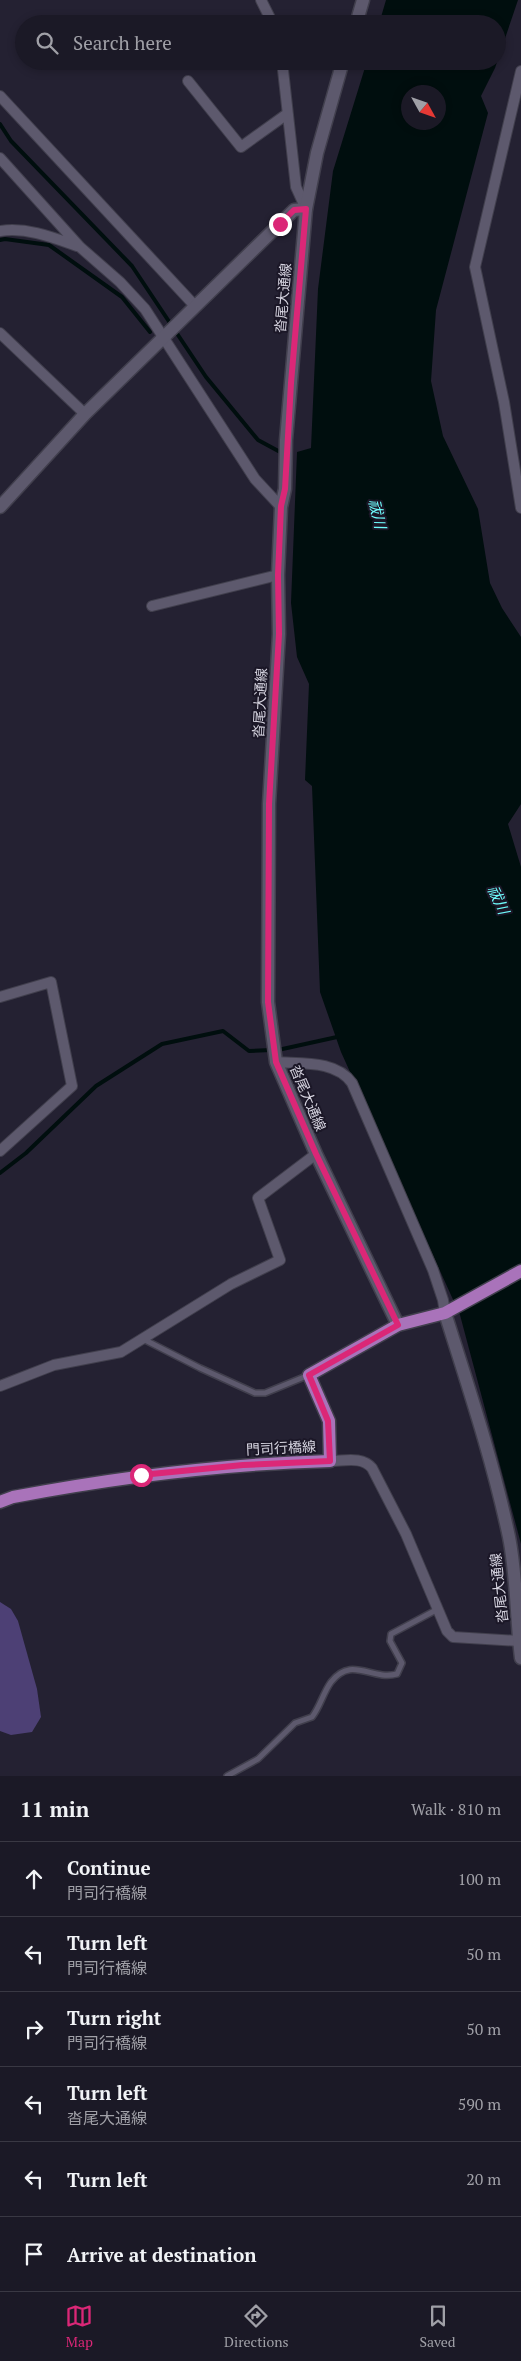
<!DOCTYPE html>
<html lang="en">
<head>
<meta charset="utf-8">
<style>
	body { margin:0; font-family:"PT Serif","Noto Sans JP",serif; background:#282632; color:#f1f3f6 }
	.compass { position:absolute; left:401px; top:85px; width:45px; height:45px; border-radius:50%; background:#1b1926; box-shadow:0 2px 8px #0003; rotate:130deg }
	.stop { position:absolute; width:15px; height:15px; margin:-11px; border:4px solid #db2777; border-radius:50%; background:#fff }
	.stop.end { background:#db2777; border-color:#fff; box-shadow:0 1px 5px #0008 }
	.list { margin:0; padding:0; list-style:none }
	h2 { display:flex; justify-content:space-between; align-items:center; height:65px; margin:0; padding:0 20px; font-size:21px }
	h2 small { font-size:16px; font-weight:400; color:#a0a0a7 }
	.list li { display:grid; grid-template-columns:32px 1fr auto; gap:15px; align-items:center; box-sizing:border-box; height:75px; padding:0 20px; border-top:1px solid #393843 }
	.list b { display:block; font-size:19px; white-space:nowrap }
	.list p { margin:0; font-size:16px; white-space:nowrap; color:#a0a0a7 }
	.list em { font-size:16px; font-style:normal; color:#a0a0a7 }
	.icon { flex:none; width:28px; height:28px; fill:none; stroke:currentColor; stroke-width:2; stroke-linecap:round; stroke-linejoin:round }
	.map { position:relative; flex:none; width:521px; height:1776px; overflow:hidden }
	.search { position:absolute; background:#1b1926; box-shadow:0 2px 8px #0003; left:15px; right:15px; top:15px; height:55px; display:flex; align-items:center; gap:12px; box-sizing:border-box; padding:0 18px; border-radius:28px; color:#a0a0a7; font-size:19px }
	.sheet { height:515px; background:#1b1926 }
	nav { display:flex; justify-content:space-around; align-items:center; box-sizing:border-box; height:70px; border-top:1px solid #393843; background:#1b1926; font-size:14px; color:#a0a0a7 }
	nav a { display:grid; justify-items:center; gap:2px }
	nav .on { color:#db2777 }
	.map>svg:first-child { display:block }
	.green { fill:#4d4075 }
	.water { fill:#000e0e; fill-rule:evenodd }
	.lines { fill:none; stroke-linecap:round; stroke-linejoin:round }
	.stream { stroke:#000e0e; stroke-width:4 }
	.service-casing { stroke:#413f4d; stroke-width:8 }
	.minor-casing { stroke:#413f4d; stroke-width:12 }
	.tertiary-casing { stroke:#413f4d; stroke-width:15 }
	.secondary-casing { stroke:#413f4d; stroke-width:15 }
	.primary-casing { stroke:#413f4d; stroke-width:15 }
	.service { stroke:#5d596d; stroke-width:5 }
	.minor { stroke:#5d596d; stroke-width:10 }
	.tertiary { stroke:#5d596d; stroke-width:12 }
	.secondary { stroke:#5d596d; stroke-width:12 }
	.primary { stroke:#a973ba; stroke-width:12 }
	.route { stroke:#db2777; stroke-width:6 }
	.labels { text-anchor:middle; stroke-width:4; stroke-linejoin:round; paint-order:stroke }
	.street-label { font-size:14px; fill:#d6d4e0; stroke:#1b1727 }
	.water-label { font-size:15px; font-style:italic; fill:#6efcfc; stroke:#1b1727 }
</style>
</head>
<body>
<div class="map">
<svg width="521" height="1776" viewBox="0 0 521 1776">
	<rect width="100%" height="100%" fill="#242132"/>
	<path class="green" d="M 0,1602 L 11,1609 L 18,1621 L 37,1689 L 41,1717 L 32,1732 L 11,1735 L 0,1731 Z"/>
	<path class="water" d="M 386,0 L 518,0 L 495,68 L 481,96 L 488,113 L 436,310 L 431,381 L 443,436 L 478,509 L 490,583 L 502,608 L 521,637 L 521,804 L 508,824 L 521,867 L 521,1544 L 460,1315 L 341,1052 L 320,992 L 312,786 L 305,780 L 309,684 L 297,657 L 291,603 L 297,452 L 311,448 L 318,289 L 333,171 L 367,61 L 497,61 L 497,24 L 379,24 ZM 408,92 L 438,92 L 438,122 L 408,122 Z"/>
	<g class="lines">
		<path class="stream" d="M 0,124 L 11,141 L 132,266 L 206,377 L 258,440 L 282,453
			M 0,240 L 5,239 L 49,245 L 122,297 L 150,332
			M 278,1050 L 337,1037 L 337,1034
			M 0,1173 L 26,1153 L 96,1086 L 162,1044 L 223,1031 L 249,1051 L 271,1050"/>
		<g class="service-casing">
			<path id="service" d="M 143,1339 L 200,1368 L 255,1393 L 265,1393 L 309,1375
				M 227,1776 L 258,1759 L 295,1723 L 312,1717 C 320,1707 323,1693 331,1682 C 352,1655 371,1681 397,1674 L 402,1663 L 390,1641 L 391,1634 L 438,1609"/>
		</g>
		<g class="minor-casing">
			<path id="minor" d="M 261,0 L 273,24
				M 282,61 L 296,187 L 306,209
				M 521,71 L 475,267 L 504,402 L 521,508
				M 188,81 L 241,147 L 287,114
				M 0,96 L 195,306
				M 0,158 L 80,247 L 120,282 L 145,309 L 255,479 L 281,507
				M 0,231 C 27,227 52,237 77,246
				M 0,333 L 85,414
				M 152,606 L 278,575
				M 0,997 L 51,982 L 72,1086 L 0,1151
				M 276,1062 C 301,1064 336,1060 352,1083 L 433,1270 L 443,1300 L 445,1313
				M 0,1386 L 54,1365 L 121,1352 L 231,1284 L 280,1260 L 258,1198 L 316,1154
				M 330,1461 C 345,1461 362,1456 372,1468 L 406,1534 L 447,1631 L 453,1637 L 519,1641"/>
		</g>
		<g class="tertiary-casing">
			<path id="tertiary" d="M 0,507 L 85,414 L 294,210 L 306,209"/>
		</g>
		<g class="secondary-casing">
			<path id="secondary" d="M 356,24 L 363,0
				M 343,61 L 317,153 L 306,209 L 286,440 L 285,489 L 281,507 L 278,575 L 279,634 L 269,804 L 268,1002 L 276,1062 L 316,1154 L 398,1325
				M 445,1313 C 468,1386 493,1461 509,1537 C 517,1577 516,1617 521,1658"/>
		</g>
		<g class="primary-casing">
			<path id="primary" d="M 0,1502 L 13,1497 C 118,1477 224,1464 330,1461 L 329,1421 L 309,1375 L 398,1325 L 445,1313 L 521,1271"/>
		</g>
		<use href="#service" class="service"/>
		<use href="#minor" class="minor"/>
		<use href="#tertiary" class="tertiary"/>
		<use href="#secondary" class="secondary"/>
		<use href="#primary" class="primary"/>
	</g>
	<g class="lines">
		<path class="route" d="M 141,1475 L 243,1465 L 330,1461 L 328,1421 L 309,1375 L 398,1325 L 316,1154 L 276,1062 L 268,1002 L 269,804 L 279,634 L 278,575 L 281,506 L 285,489 L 291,383 L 306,209 L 294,210 L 280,224"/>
	</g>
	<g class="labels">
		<g class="street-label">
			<text transform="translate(283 298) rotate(-85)" y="5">沓尾大通線</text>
			<text transform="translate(260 703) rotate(-87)" y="5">沓尾大通線</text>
			<text transform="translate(308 1098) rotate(67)" y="5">沓尾大通線</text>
			<text transform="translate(281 1448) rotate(-3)" y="5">門司行橋線</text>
			<text transform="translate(499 1588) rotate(-96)" y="5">沓尾大通線</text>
		</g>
		<g class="water-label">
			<text transform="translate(377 514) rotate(77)" y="5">祓川</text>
			<text transform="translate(498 900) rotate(65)" y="5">祓川</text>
		</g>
	</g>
</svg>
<svg class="compass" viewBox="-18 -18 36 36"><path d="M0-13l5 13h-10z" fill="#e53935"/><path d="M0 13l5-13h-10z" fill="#a0a0a7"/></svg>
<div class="stop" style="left:141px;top:1475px"></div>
<div class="stop end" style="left:280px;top:224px"></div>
<div class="search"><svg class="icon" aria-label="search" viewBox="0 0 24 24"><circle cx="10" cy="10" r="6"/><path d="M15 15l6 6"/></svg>Search here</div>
</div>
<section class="sheet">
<h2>11 min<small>Walk · 810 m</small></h2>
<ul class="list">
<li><svg class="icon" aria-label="ahead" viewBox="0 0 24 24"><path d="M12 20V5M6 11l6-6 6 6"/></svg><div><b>Continue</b><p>門司行橋線</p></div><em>100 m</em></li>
<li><svg class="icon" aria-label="left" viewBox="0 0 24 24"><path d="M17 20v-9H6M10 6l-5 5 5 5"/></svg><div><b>Turn left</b><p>門司行橋線</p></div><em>50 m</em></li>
<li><svg class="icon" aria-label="right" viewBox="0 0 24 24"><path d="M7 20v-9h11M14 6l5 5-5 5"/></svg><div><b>Turn right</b><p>門司行橋線</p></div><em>50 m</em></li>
<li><svg class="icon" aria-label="left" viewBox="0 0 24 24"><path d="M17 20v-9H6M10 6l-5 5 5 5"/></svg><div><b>Turn left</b><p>沓尾大通線</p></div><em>590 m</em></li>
<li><svg class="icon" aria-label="left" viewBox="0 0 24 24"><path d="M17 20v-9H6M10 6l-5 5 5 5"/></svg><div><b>Turn left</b></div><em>20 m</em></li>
<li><svg class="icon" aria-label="arrive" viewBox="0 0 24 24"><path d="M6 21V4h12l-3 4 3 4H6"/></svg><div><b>Arrive at destination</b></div></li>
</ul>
</section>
<nav>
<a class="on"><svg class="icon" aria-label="map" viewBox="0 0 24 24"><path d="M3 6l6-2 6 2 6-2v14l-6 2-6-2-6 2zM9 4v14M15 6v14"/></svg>Map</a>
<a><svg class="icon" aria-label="directions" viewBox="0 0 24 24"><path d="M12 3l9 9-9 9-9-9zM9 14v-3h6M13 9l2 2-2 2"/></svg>Directions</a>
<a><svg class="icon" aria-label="saved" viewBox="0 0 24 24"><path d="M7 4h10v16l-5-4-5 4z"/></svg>Saved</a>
</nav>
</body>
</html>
